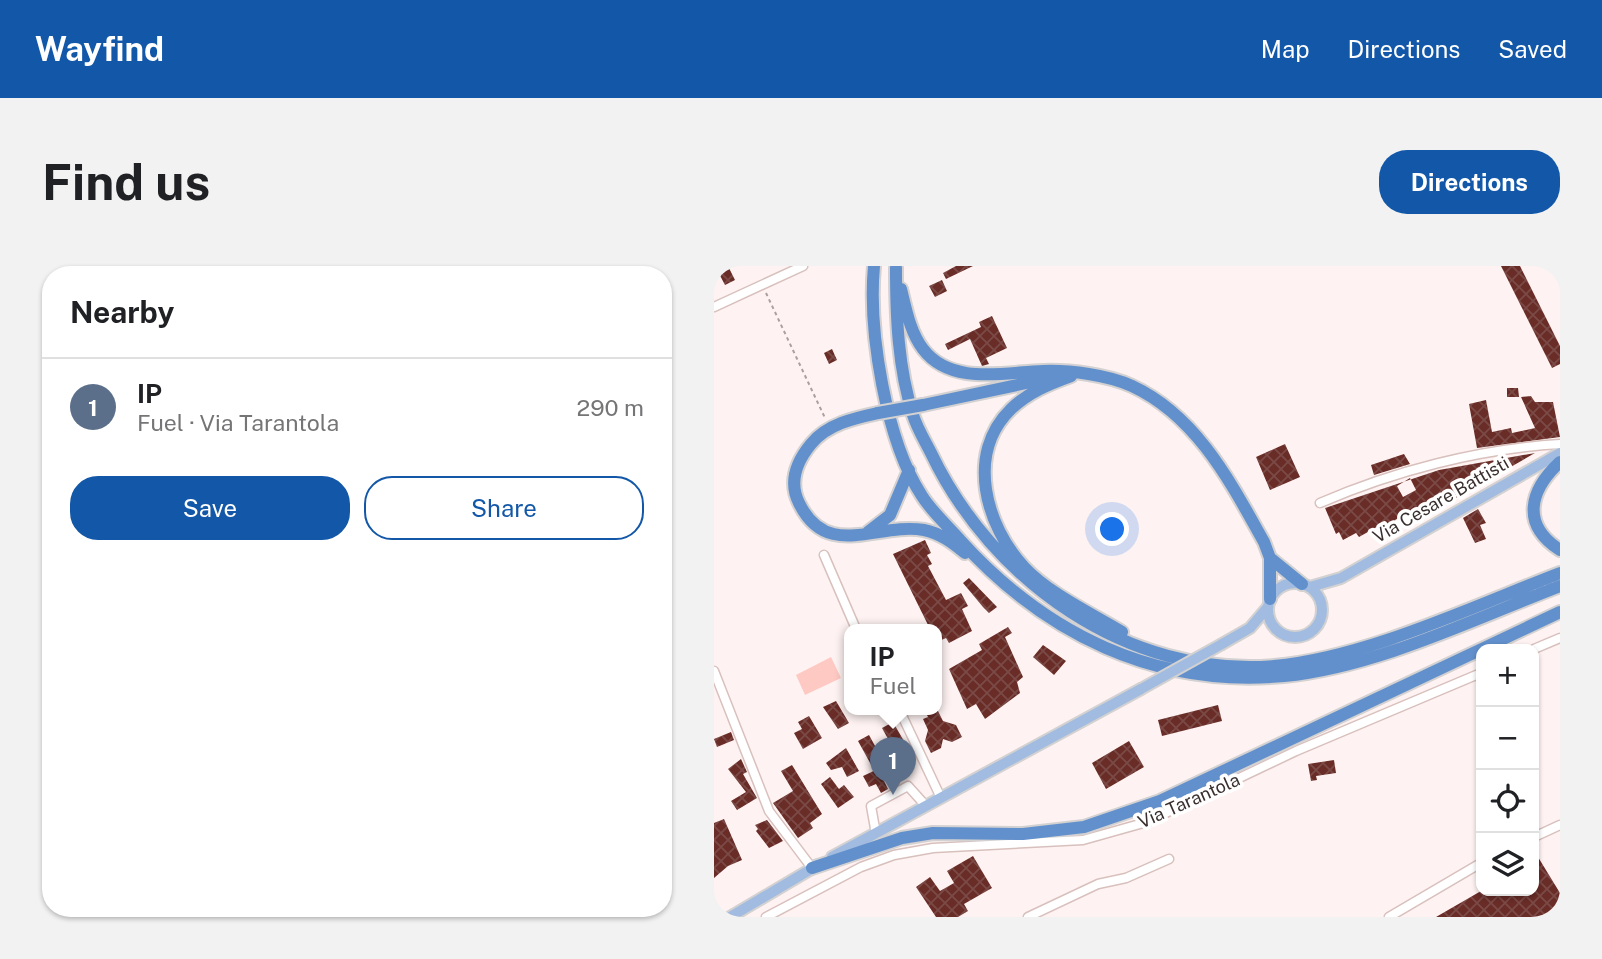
<!DOCTYPE html>
<html lang="en">
<head>
<meta charset="utf-8">
<style>
	body { margin:0; font-family:"Public Sans",sans-serif; background:#f2f2f2; color:#202124 }
	.controls { position:absolute; right:21px; bottom:21px; display:grid; overflow:hidden; border-radius:14px; box-shadow:0 2px 5px #0004 }
	.controls button { width:63px; height:63px; display:grid; place-items:center; padding:0; border:0; border-bottom:2px solid #e0e0e0; background:#fff; color:#202124; font:35px sans-serif }
	.you { position:absolute; left:399px; top:264px; width:24px; height:24px; margin:-18px; border:5px solid #fff; border-radius:50%; background:#1a73e8; box-shadow:0 0 0 10px #1a73e833 }
	.badge { display:grid; place-items:center; width:46px; height:46px; border-radius:50%; background:#1358a8; color:#fff; font-size:23px; font-weight:700 }
	.pin { position:absolute; translate:-50% -58px; filter:drop-shadow(0 2px 4px #0008) }
	.pin::after { content:''; position:absolute; top:37px; width:24px; height:21px; background:inherit; clip-path:polygon(0 0,100% 0,50% 100%) }
	.popup { position:absolute; left:130px; top:358px; width:98px; height:91px; box-sizing:border-box; display:grid; place-content:center; border-radius:14px; background:#fff; filter:drop-shadow(0 2px 5px #0005); font-size:23px; white-space:nowrap; color:#757577 }
	.popup b { font-size:26px; color:#202124 }
	.popup::after { content:''; position:absolute; left:50%; top:100%; margin-left:-14px; border:14px solid transparent; border-top-color:#fff }
	.list { margin:0; padding:0; list-style:none }
	h2 { display:flex; justify-content:space-between; align-items:center; height:91px; margin:0; padding:0 28px; font-size:30px }
	h2 small { font-size:23px; font-weight:400; color:#757577 }
	.list li { display:grid; grid-template-columns:46px 1fr auto; gap:21px; align-items:center; box-sizing:border-box; height:98px; padding:0 28px; border-top:2px solid #e0e0e0 }
	.list b { display:block; font-size:26px; white-space:nowrap }
	.list p { margin:0; font-size:23px; white-space:nowrap; color:#757577 }
	.list em { font-size:23px; font-style:normal; color:#757577 }
	.actions { display:flex; gap:14px; padding:21px 28px }
	.actions a { flex:1; padding:16px 0; border:2px solid #1358a8; border-radius:28px; text-align:center; font-size:24px; color:#1358a8 }
	.actions .main { background:#1358a8; color:#fff }
	.icon { flex:none; width:38px; height:38px; fill:none; stroke:currentColor; stroke-width:2; stroke-linecap:round; stroke-linejoin:round }
	.map { position:relative; flex:none; width:846px; height:651px; overflow:hidden; border-radius:28px }
	header { display:flex; align-items:center; gap:42px; box-sizing:border-box; height:98px; padding:0 35px; background:#1358a8; color:#fff }
	header strong { font-size:33px }
	nav { display:flex; gap:38px; margin-inline-start:auto; font-size:24px }
	.intro { display:flex; align-items:center; justify-content:space-between; box-sizing:border-box; height:168px; padding:0 42px }
	h1 { margin:0; font-size:49px }
	.button { padding:18px 32px; border-radius:28px; background:#1358a8; color:#fff; font-size:24px; font-weight:700 }
	main { display:flex; gap:42px; padding:0 42px }
	aside { flex:1; background:#fff; border-radius:28px; box-shadow:0 2px 5px #0004 }
	.map>svg:first-child { display:block }
	.garden { fill:#fec9c3 }
	.building { fill:url(#building-cross-hatch); fill-rule:evenodd }
	.lines { fill:none; stroke-linecap:round; stroke-linejoin:round }
	.minor-casing { stroke:#d8c0bd; stroke-width:11 }
	.major-casing { stroke:#d3d1d1; stroke-width:14 }
	.highway-casing { stroke:#d3d1d1; stroke-width:16 }
	.path { stroke:#aba09f; stroke-width:2; stroke-dasharray:3.5 3.5; stroke-linecap:butt }
	.minor { stroke:#fff; stroke-width:8 }
	.major { stroke:#a1bce0; stroke-width:10 }
	.highway { stroke:#6290cc; stroke-width:12 }
	.major-bridge-casing { stroke:#d3d1d1; stroke-width:14; stroke-linecap:butt }
	.highway-bridge-casing { stroke:#d3d1d1; stroke-width:16; stroke-linecap:butt }
	.major-bridge { stroke:#a1bce0; stroke-width:10 }
	.highway-bridge { stroke:#6290cc; stroke-width:12 }
	.labels { text-anchor:middle; stroke-width:7; stroke-linejoin:round; paint-order:stroke }
	.street-label { font-size:18px; fill:#392f2e; stroke:#fff }
</style>
</head>
<body>
<header>
<strong>Wayfind</strong>
<nav><a>Map</a><a>Directions</a><a>Saved</a></nav>
</header>
<div class="intro"><h1>Find us</h1><a class="button">Directions</a></div>
<main>
<aside>
<h2>Nearby<small></small></h2>
<ul class="list">
<li><span class="badge" style="background:#5c6f8a">1</span><div><b>IP</b><p>Fuel · Via Tarantola</p></div><em>290 m</em></li>
</ul>
<div class="actions"><a class="main">Save</a><a>Share</a></div>
</aside>
<div class="map">
<svg width="846" height="651" viewBox="0 0 846 651">
	<defs>
		<pattern id="building-cross-hatch" width="8" height="8" patternUnits="userSpaceOnUse" patternTransform="scale(1.75)"><rect width="8" height="8" fill="#692c27"/><path d="M0 0l8 8M0 8l8-8" fill="none" stroke="#7b4a46"/></pattern>
	</defs>
	<rect width="100%" height="100%" fill="#fef3f2"/>
	<path class="garden" d="M 117,391 L 127,412 L 91,429 L 82,409 Z"/>
	<path class="building" d="M 1,0 L 14,0 L 21,14 L 11,19 Z
		M 242,0 L 259,0 L 232,13 L 229,7 Z
		M 787,0 L 806,0 L 846,80 L 846,98 L 838,102 Z
		M 228,14 L 233,25 L 221,31 L 215,20 Z
		M 278,50 L 293,82 L 272,92 L 275,98 L 268,100 L 256,73 L 234,84 L 231,78 L 267,61 L 265,56 Z
		M 118,83 L 123,94 L 115,98 L 110,87 Z
		M 793,122 L 804,122 L 805,131 L 793,131 Z
		M 817,130 L 821,136 L 839,136 L 846,171 L 763,182 L 755,138 L 772,134 L 778,166 L 797,162 L 798,167 L 821,162 L 807,131 Z
		M 571,178 L 586,211 L 556,224 L 542,191 Z
		M 821,187 L 709,251 L 704,242 L 681,254 L 683,259 L 672,265 L 668,258 L 645,271 L 642,267 L 629,274 L 625,266 L 622,268 L 611,242 L 725,204 ZM 696,212 L 702,224 L 689,231 L 683,220 Z
		M 690,188 L 696,198 L 660,209 L 657,199 Z
		M 764,243 L 772,257 L 766,259 L 772,273 L 761,277 L 749,252 Z
		M 211,274 L 217,287 L 213,289 L 218,298 L 214,300 L 232,334 L 247,327 L 254,340 L 248,343 L 258,365 L 235,377 L 232,372 L 223,376 L 223,363 L 216,363 L 179,288 Z
		M 255,312 L 283,341 L 275,347 L 269,341 L 249,317 Z
		M 294,361 L 298,367 L 291,371 L 309,411 L 303,416 L 306,427 L 271,453 L 262,438 L 253,443 L 235,403 L 268,384 L 265,378 Z
		M 329,379 L 352,395 L 340,409 L 319,391 Z
		M 122,435 L 135,457 L 124,463 L 109,441 Z
		M 504,439 L 508,455 L 448,470 L 444,454 Z
		M 210,443 L 223,443 L 229,455 L 242,459 L 248,471 L 238,476 L 229,473 L 227,482 L 217,487 L 211,475 L 214,464 L 209,453 L 214,451 Z
		M 95,450 L 108,472 L 89,483 L 80,467 L 88,463 L 84,456 Z
		M 179,456 L 195,484 L 184,491 L 168,462 Z
		M 17,466 L 20,474 L 3,481 L 0,473 Z
		M 155,469 L 171,498 L 160,504 L 144,475 Z
		M 415,475 L 430,501 L 392,523 L 378,497 Z
		M 132,482 L 145,505 L 133,511 L 128,501 L 117,504 L 112,497 Z
		M 27,493 L 33,506 L 29,508 L 43,532 L 23,544 L 17,535 L 32,526 L 14,503 Z
		M 620,494 L 622,507 L 602,510 L 603,514 L 597,515 L 594,498 Z
		M 78,499 L 108,548 L 96,557 L 99,562 L 84,572 L 59,537 L 79,525 L 67,505 Z
		M 164,503 L 174,523 L 167,527 L 162,518 L 155,521 L 149,510 Z
		M 116,511 L 125,523 L 130,519 L 140,531 L 124,542 L 107,518 Z
		M 10,553 L 28,594 L 14,600 L 0,612 L 0,557 Z
		M 53,554 L 69,575 L 55,582 L 42,565 L 44,563 L 41,559 Z
		M 259,590 L 278,622 L 250,638 L 254,645 L 244,651 L 222,651 L 202,621 L 216,611 L 226,625 L 240,617 L 233,605 Z
		M 824,591 L 846,627 L 844,651 L 722,651 L 767,625 L 820,625 L 820,594 Z"/>
	<g class="lines">
		<g class="minor-casing">
			<path id="minor" d="M 0,41 L 89,0
				M 606,237 C 680,205 764,183 846,178
				M 110,289 L 142,363
				M 820,383 L 846,372
				M 0,405 L 55,545 L 98,602
				M 185,443 L 227,532
				M 162,568 L 157,540 L 194,520 L 212,540
				M 820,571 L 846,559
				M 52,651 L 147,601 L 180,589 L 219,582 L 369,574 L 433,556 L 582,485 L 767,407
				M 314,651 L 384,618 L 412,612 L 455,593
				M 675,651 L 767,597"/>
		</g>
		<g class="major-casing">
			<path id="major" d="M554 344a27 27 0 1 1 54 0a27 27 0 1 1-54 0Z
				M 596,321 L 627,312 L 846,187
				M 508,378 L 536,362 L 553,342
				M 118,591 L 427,423
				M 16,651 L 104,599"/>
		</g>
		<g class="highway-casing">
			<path id="highway" d="M 160,0 C 154,65 172,175 208,230 C 218,246 234,260 246,274 C 331,368 441,422 570,410 C 662,401 760,353 846,320
				M 182,2 C 182,52 184,101 199,149 C 203,162 211,175 217,187 C 278,315 414,412 560,400 C 651,392 760,340 846,307
				M 187,23 C 192,43 196,66 209,83 C 237,120 291,106 329,105 C 356,104 394,109 418,120 C 483,150 517,217 550,276 L 556,292 L 556,333
				M 357,110 C 335,118 315,126 297,143 C 251,188 272,260 310,301 C 334,327 378,348 408,366
				M 209,139 L 336,112
				M 164,147 C 141,152 113,158 97,178 C 83,195 74,215 85,237 C 113,295 163,256 210,264 C 226,267 239,277 251,287
				M 846,196 C 816,224 806,258 846,284
				M 154,266 L 176,249 L 195,204
				M 556,292 L 588,318
				M 98,602 L 188,572 L 219,567 L 309,568 L 370,561 L 446,535 L 846,346"/>
		</g>
		<path class="path" d="M 52,27 L 111,152"/>
		<use href="#minor" class="minor"/>
		<use href="#major" class="major"/>
		<use href="#highway" class="highway"/>
		<g class="major-bridge-casing">
			<path id="major-bridge" d="M 427,423 L 508,378"/>
		</g>
		<g class="highway-bridge-casing">
			<path id="highway-bridge" d="M 164,147 L 209,139"/>
		</g>
		<use href="#major-bridge" class="major-bridge"/>
		<use href="#highway-bridge" class="highway-bridge"/>
	</g>
	<g class="labels">
		<g class="street-label">
			<text transform="translate(727 234) rotate(-30)" y="6">Via Cesare Battisti</text>
			<text transform="translate(475 535) rotate(-24)" y="6">Via Tarantola</text>
		</g>
	</g>
</svg>
<div class="controls">
<button>+</button>
<button>−</button>
<button><svg class="icon" aria-label="locate" viewBox="0 0 24 24"><circle cx="12" cy="12" r="6"/><path d="M12 2v4M12 18v4M2 12h4M18 12h4"/></svg></button>
<button><svg class="icon" aria-label="layers" viewBox="0 0 24 24"><path d="M12 4l9 5-9 5-9-5zM3 14l9 5 9-5"/></svg></button>
</div>
<div class="you"></div>
<div class="pin badge" style="left:179px;top:529px;background:#5c6f8a">1</div>
<div class="popup"><b>IP</b>Fuel</div>
</div>
</main>
</body>
</html>
